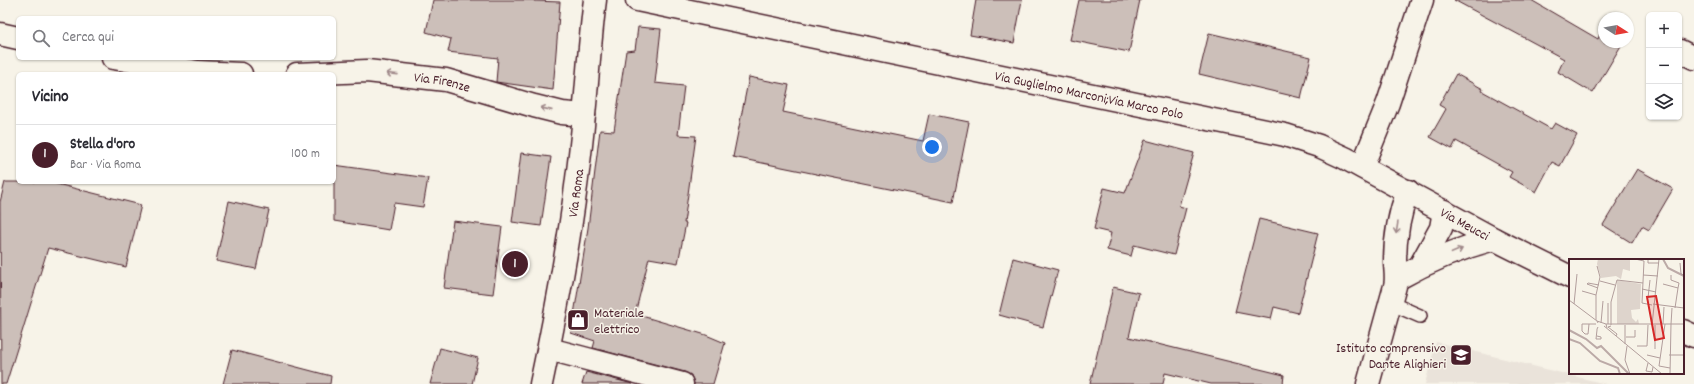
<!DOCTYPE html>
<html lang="it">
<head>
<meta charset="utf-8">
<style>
	body { margin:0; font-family:Dekko,sans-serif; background:#f2f2f3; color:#2b2b33 }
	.controls { position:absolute; right:12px; top:12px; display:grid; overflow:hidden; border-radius:6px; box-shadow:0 1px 3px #0004 }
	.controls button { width:36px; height:36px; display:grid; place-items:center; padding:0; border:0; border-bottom:1px solid #e1e1e2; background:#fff; color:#2b2b33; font:20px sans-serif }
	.compass { position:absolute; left:1598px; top:12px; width:36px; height:36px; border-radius:50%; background:#fff; box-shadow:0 1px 3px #0004; rotate:101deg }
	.you { position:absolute; left:932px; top:147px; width:14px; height:14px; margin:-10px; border:3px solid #fff; border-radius:50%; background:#1a73e8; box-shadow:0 0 0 6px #1a73e833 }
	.badge { display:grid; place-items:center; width:26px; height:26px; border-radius:50%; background:#4a1f2b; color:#fff; font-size:13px; font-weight:700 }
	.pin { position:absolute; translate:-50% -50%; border:2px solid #fff; box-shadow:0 1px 4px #0006 }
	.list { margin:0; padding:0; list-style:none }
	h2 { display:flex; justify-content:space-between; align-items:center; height:52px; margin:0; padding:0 16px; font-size:17px }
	h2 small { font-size:13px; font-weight:400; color:#7c7c81 }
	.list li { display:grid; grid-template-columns:26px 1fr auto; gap:12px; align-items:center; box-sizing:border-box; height:60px; padding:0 16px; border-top:1px solid #e1e1e2 }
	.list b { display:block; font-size:15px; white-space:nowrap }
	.list p { margin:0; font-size:13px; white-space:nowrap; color:#7c7c81 }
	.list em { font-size:13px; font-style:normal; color:#7c7c81 }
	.icon { flex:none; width:22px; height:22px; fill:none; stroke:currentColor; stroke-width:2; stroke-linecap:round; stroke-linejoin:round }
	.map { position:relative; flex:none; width:1694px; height:384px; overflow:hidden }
	.search { position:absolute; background:#fff; box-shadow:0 1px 3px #0004; left:16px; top:16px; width:320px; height:44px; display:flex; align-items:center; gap:10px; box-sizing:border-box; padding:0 14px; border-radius:6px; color:#7c7c81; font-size:15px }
	.panel { position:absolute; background:#fff; box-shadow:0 1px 3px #0004; left:16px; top:72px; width:320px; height:112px; border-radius:6px }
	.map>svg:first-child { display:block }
	.built { fill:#eae3da }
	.building { fill:#ccbfb9; stroke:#4a1f2b }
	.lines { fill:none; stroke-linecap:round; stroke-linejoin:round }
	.lane-casing { stroke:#4a1f2b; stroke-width:16 }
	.street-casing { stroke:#4a1f2b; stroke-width:25 }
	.secondary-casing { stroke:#4a1f2b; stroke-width:25 }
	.lane { stroke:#f7f3e8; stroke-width:13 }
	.street { stroke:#f7f3e8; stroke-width:22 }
	.secondary { stroke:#f7f3e8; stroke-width:22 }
	.oneway { stroke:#a0898a }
	.labels { text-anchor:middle; stroke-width:3; stroke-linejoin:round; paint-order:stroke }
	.street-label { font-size:14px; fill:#4a1f2b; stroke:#f7f3e8 }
	.poi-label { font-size:14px; fill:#4a1f2b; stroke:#f7f3e8; text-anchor:start }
	.inset-river { fill:none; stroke:#bcaaa7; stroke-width:2 }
	.inset-road { fill:none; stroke:#b29e9c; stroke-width:1 }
	.view { fill:#d62828; fill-opacity:0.15; stroke:#d62828; stroke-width:2 }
	.inset-edge { fill:none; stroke:#4a1f2b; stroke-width:2 }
</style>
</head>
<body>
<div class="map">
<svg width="1694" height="384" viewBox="0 0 1694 384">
	<rect width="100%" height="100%" fill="#f7f3e8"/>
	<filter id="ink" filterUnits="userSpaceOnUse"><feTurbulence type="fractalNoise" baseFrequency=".025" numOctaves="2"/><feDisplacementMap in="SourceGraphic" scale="8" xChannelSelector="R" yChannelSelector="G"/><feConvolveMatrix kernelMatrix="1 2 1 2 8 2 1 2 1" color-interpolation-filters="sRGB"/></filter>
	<g filter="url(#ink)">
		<path class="built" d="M 1436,342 L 1545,369 L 1606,384 L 1425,384 Z"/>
		<path class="building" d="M 433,0 L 534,0 L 534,1 L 560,2 L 553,90 L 496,82 L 498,58 L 448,52 L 451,39 L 426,32 Z
			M 976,0 L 1022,0 L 1014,43 L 970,35 Z
			M 1079,0 L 1140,0 L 1129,52 L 1070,40 Z
			M 1454,0 L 1531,0 L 1598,39 L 1601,32 L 1604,34 L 1604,42 L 1618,42 L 1622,44 L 1593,93 L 1558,72 L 1564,59 Z
			M 638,27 L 661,29 L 655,83 L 684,86 L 678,135 L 696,136 L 684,223 L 686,223 L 678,263 L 649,258 L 635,314 L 706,335 L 725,343 L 713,384 L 694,384 L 691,375 L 685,372 L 593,348 L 595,341 L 571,333 L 588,228 L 600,130 L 614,131 L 626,51 L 635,50 Z
			M 1209,33 L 1311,57 L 1301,98 L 1199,74 Z
			M 1456,74 L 1483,89 L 1482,91 L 1551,129 L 1555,123 L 1577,135 L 1560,166 L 1552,162 L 1536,192 L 1509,177 L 1512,172 L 1456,141 L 1452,149 L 1430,137 L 1446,109 L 1439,105 Z
			M 749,77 L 789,85 L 783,112 L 923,141 L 929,114 L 969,122 L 953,202 L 733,157 Z
			M 1145,140 L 1194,153 L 1179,206 L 1186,208 L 1174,255 L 1134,245 L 1131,256 L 1107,250 L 1111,233 L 1094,229 L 1104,188 L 1125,193 Z
			M 521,153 L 551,157 L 541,226 L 512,222 Z
			M 334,165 L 428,178 L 423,207 L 394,203 L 389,230 L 334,221 Z
			M 1637,169 L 1673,189 L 1649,230 L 1642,226 L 1632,243 L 1603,225 Z
			M 5,182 L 49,182 L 141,205 L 126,267 L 48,248 L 6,384 L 1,384 L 0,202 Z
			M 229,201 L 269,210 L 256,269 L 216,261 Z
			M 1259,219 L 1318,233 L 1298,313 L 1274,307 L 1271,319 L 1235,312 Z
			M 453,221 L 502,227 L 493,294 L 444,288 Z
			M 1013,258 L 1058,270 L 1043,327 L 999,315 Z
			M 1113,287 L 1139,293 L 1129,337 L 1284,375 L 1283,384 L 1211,384 L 1165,373 L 1163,384 L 1090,384 Z
			M 440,348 L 478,358 L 472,384 L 430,384 Z
			M 232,350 L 331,376 L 330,384 L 223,384 Z
			M 586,372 L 633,384 L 582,384 Z"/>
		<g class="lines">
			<g class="lane-casing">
				<path id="lane" d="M 1390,303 L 1420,316"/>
			</g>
			<g class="street-casing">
				<g id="street">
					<path id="s1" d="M 637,0 L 1285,135 L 1319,146 L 1345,158 L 1494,239 L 1570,277"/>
					<path d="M 0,34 L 18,38"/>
					<path d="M 1680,51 L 1694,58"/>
					<path d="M 113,58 L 198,72 L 241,74"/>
					<path id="s2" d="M 297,74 L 367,71 L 446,80 L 534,106 L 562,113 L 584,115"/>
					<path d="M 1362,167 L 1388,103 L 1422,0"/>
					<path d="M 1420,266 L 1441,228 L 1444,211"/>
					<path d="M 1397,279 C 1427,262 1460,248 1494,239"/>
					<path d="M 1683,331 L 1694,336"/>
					<path d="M 549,349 L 682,384"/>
					<path d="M 1368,384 L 1395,286 C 1397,278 1395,270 1395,262 C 1395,237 1399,214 1408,191"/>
				</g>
			</g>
			<g class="secondary-casing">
				<g id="secondary">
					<path id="s3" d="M 541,384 C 560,295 576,205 584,115 C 588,76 590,38 595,0"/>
				</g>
			</g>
			<use href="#lane" class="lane"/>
			<use href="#street" class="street"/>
			<use href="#secondary" class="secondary"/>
		</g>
		<defs><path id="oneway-shaft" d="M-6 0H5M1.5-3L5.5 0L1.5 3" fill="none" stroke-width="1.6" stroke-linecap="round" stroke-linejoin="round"/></defs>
		<g class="oneway">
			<use href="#oneway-shaft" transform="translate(392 74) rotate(-174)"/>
			<use href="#oneway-shaft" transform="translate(546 109) rotate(-167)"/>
			<use href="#oneway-shaft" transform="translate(1397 228) rotate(99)"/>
			<use href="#oneway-shaft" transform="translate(1457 251) rotate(-23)"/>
		</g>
	</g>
	<defs>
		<g id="shop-square" transform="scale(1.15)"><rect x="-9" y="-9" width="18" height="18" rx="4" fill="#4a1f2b" stroke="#f7f3e8"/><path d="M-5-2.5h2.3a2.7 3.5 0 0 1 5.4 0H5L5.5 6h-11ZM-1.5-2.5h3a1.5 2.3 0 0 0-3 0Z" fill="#fff"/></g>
		<g id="school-square" transform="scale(1.15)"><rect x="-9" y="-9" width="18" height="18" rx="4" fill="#4a1f2b" stroke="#f7f3e8"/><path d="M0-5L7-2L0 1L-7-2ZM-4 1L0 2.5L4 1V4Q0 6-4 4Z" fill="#fff"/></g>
	</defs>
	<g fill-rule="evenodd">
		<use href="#shop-square" x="578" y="320"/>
		<use href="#school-square" x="1461" y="355"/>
	</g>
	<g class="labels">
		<g class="street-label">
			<text dy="5" stroke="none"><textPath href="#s2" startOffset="146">Via Firenze</textPath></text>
			<text dy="5" stroke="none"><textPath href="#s1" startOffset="462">Via Guglielmo Marconi;Via Marco Polo</textPath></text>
			<text dy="5" stroke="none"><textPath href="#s3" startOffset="194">Via Roma</textPath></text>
			<text dy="5" stroke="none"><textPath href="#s1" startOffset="863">Via Meucci</textPath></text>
		</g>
		<g class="poi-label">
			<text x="594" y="317">Materiale<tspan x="594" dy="16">elettrico</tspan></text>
			<text x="1446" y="352" text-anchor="end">Istituto comprensivo<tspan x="1446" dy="16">Dante Alighieri</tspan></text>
		</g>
	</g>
	<g transform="translate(1569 259)">
		<rect width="115" height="115" fill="#f7f3e8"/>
		<path d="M 29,0 L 61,1 L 61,12 L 54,10 L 52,20 L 47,17 L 32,19 L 28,5 ZM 48,21 L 72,25 L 71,50 L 62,51 L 63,59 L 67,63 L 69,60 L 70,65 L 48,65 Z" fill="#ded4cc"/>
		<path class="inset-river" d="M 94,0 L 99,9 L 115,17M 0,71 L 17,80 L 28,89 L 32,87 L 60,115M 0,80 L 11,84 L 31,102 L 49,109 L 51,115"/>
		<path class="inset-road" d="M 66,0 L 75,2 L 73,44 L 83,46M 79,0 L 79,4 L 90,4M 111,4 L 112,15 L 115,16M 74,16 L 89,17M 102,16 L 102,21 L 110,24 L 109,29M 31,22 L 46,26M 94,25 L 109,29 L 106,49M 29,29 L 18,25 L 19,24 L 30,26M 73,30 L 87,33M 13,32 L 27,36M 79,39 L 81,21M 0,41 L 28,62M 5,45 L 8,15M 84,45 L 115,49M 27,61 L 27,36 L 31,18 L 28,7M 29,64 L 28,62 L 37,65 L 38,69M 32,64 L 34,42M 20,65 L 19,75 L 16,75 L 13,72 L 13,65 L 27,65M 37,65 L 115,65M 39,65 L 39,44M 94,65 L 95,48M 96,65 L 90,107 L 101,109M 102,65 L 103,49M 42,66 L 42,43 L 48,21 L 74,24M 56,66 L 56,85M 83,66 L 90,0M 35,67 L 93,115M 42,67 L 39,68 L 48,75 L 47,77M 28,77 L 32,78 L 32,80 L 27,80 L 28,71 L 28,70 L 29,68M 57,78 L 66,78 L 66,71M 58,87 L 56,101 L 61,115M 68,87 L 78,87 L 79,66M 86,90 L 86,66M 78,96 L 91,99M 100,96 L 115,96M 79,104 L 77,112 L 83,113 L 84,108M 101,115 L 102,65"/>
		<path class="view" d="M 87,37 L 95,79 L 86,81 L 78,38 Z"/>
		<rect width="115" height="115" class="inset-edge"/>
	</g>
</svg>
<div class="controls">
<button>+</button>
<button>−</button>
<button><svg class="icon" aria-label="layers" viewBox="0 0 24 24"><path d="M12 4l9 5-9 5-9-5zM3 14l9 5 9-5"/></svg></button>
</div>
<svg class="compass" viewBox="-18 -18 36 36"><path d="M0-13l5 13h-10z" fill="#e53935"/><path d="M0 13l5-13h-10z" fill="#7c7c81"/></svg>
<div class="you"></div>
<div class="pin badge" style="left:515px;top:264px">1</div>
<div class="search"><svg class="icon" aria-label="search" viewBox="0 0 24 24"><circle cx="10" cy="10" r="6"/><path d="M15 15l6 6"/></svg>Cerca qui</div>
<section class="panel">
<h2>Vicino<small></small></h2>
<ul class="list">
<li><span class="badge">1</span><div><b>Stella d'oro</b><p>Bar · Via Roma</p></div><em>100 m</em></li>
</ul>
</section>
</div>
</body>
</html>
